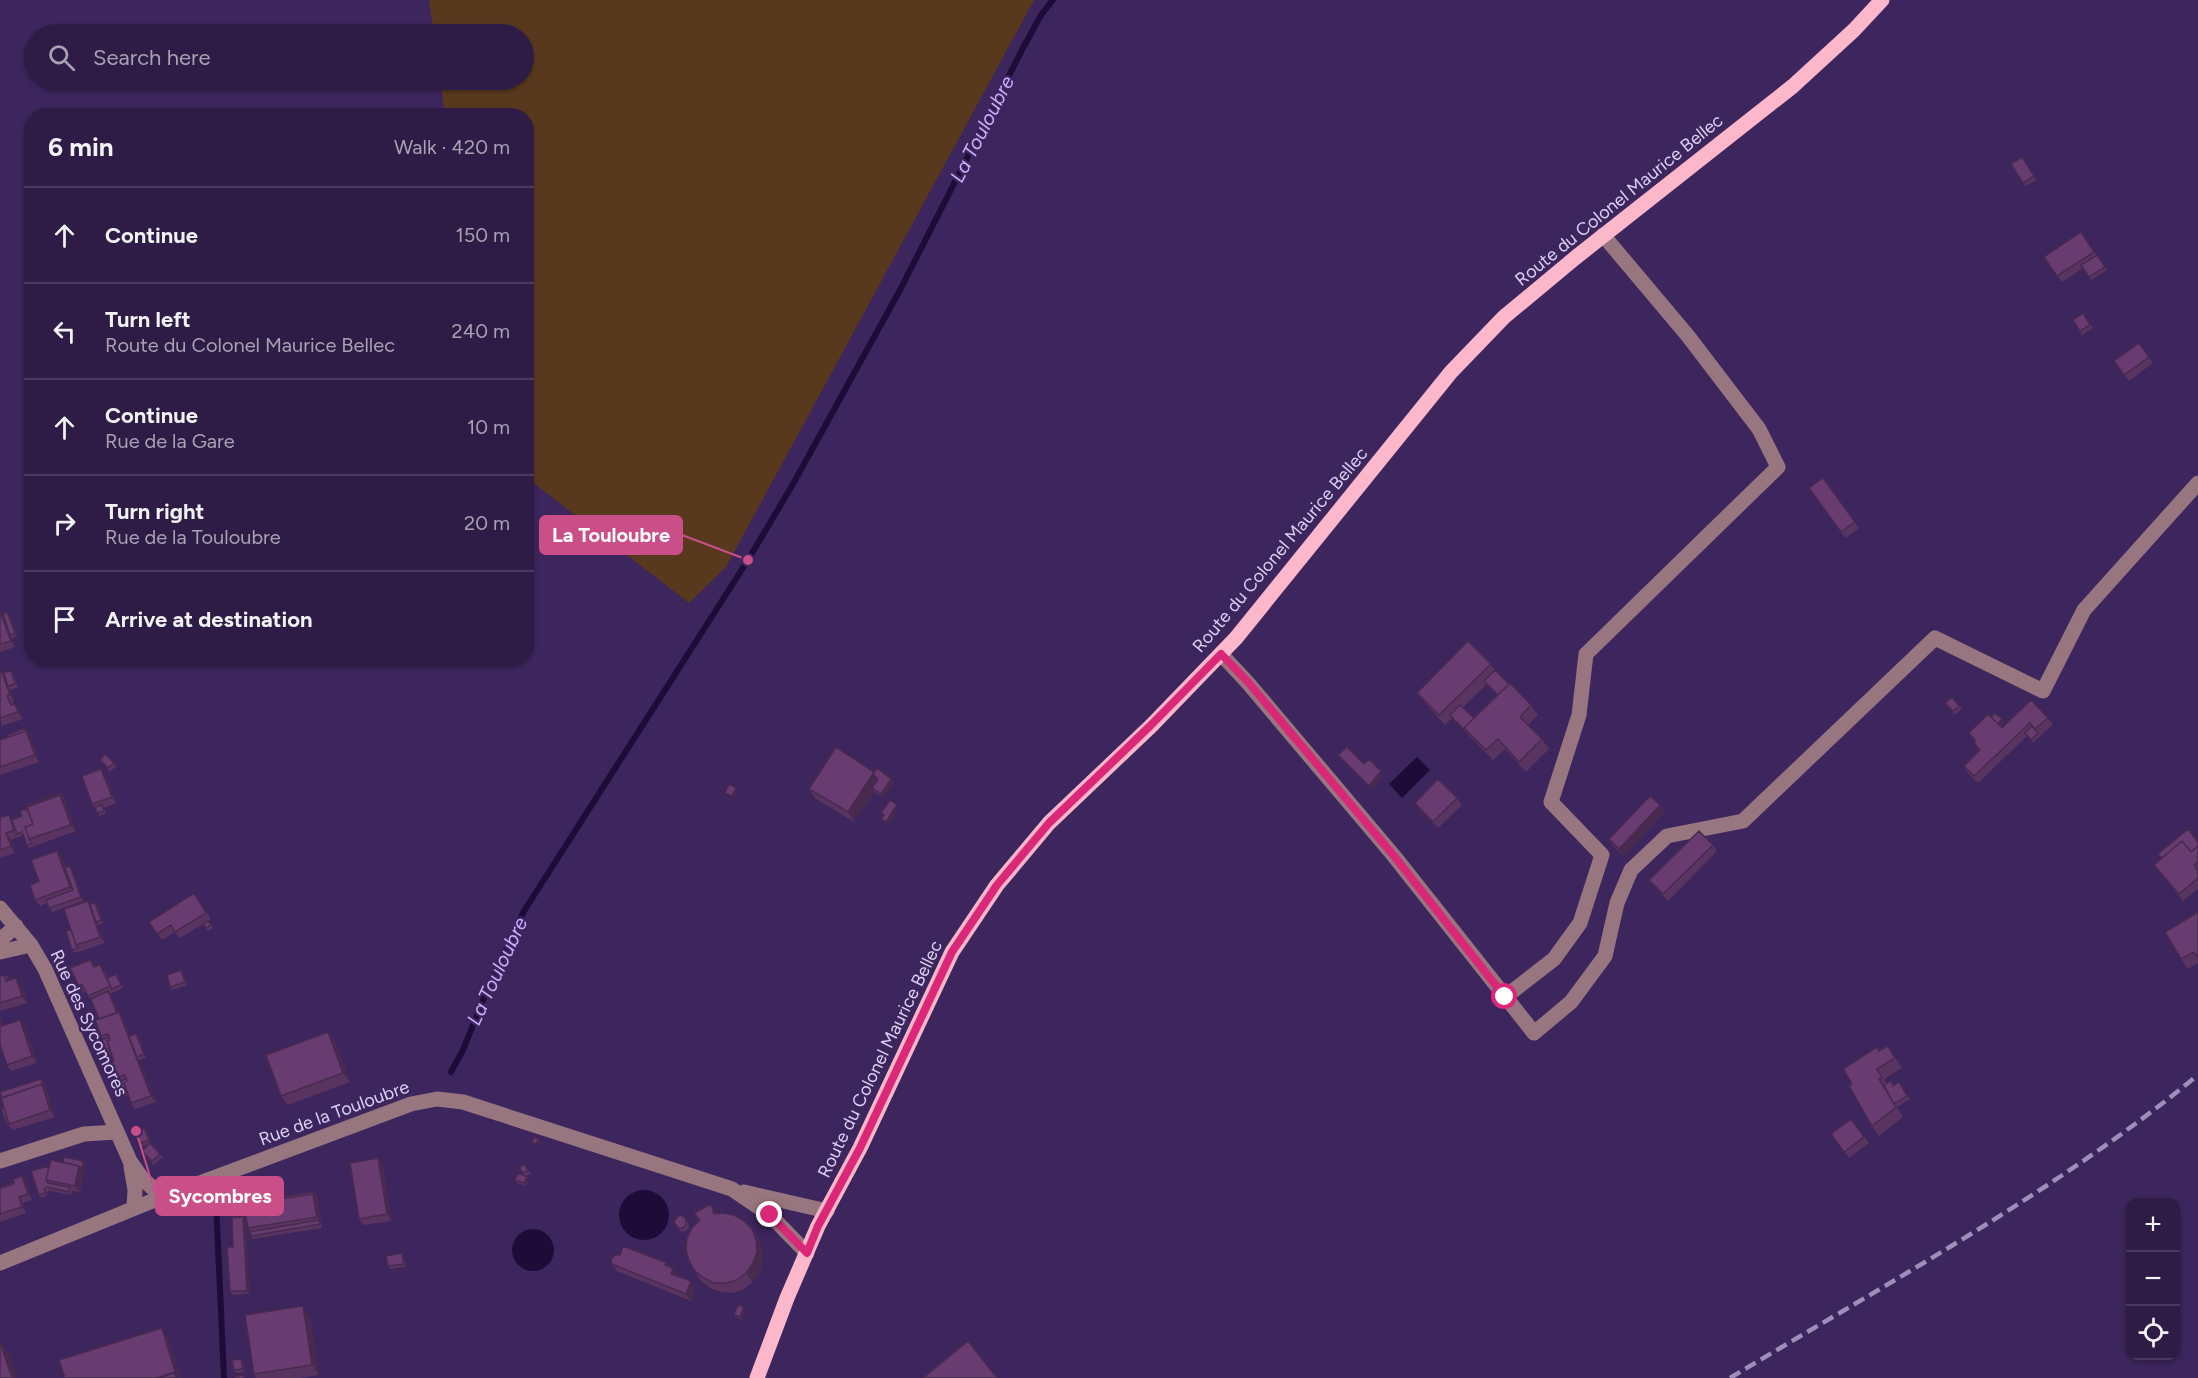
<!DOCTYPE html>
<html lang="en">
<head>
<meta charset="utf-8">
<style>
	body { margin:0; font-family:Figtree,sans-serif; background:#3a2951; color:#f1f3f6 }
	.controls { position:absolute; right:18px; bottom:18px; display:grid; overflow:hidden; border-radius:12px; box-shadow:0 2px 4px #0004 }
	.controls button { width:54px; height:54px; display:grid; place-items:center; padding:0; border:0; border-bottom:2px solid #493a5f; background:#2e1c46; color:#f1f3f6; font:30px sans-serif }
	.stop { position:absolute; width:18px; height:18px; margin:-14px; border:4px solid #db2777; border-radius:50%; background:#fff }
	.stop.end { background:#db2777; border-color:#fff; box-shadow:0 2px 6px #0008 }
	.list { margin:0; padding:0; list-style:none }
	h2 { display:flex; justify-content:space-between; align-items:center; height:78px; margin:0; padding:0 24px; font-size:26px }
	h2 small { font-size:20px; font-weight:400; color:#a7a1b3 }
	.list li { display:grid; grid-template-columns:39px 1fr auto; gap:18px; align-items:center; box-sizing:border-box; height:96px; padding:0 24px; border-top:2px solid #493a5f }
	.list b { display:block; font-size:22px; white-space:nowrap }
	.list p { margin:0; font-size:20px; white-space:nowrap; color:#a7a1b3 }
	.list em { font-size:20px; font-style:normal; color:#a7a1b3 }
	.icon { flex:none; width:33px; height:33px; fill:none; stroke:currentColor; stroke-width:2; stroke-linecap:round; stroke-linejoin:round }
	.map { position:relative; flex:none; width:2198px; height:1378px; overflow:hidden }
	.search { position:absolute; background:#2e1c46; box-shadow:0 2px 4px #0004; left:24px; top:24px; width:510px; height:66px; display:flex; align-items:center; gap:15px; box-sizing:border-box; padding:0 21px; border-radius:33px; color:#a7a1b3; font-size:22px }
	.panel { position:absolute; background:#2e1c46; box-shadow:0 2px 4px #0004; left:24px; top:108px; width:510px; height:558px; border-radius:24px }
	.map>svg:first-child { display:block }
	.green { fill:#58391e }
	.water { fill:#1f0b37 }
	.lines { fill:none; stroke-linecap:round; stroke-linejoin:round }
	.stream { stroke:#1f0b37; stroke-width:6 }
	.minor { stroke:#98767f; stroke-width:15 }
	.major { stroke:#fcb7ca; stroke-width:15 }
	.rail { stroke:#9f8eb9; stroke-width:4.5; stroke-dasharray:12 6; stroke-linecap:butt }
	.wall { fill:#593461; fill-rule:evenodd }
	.shaded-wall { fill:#492a4f }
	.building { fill:#683c71; stroke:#492a4f; stroke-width:1.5 }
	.route { stroke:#db2777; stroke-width:8 }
	.labels { text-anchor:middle; stroke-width:4.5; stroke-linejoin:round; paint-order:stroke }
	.street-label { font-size:18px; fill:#dcd0f3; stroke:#3d255d }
	.water-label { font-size:20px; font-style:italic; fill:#caaefc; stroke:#3d255d }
	.leader { fill:none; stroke:#ca4f89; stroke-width:2 }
	.callout-dot { fill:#ca4f89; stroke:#3d255d; stroke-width:2 }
	.callout { fill:#ca4f89; stroke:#ca4f89; stroke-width:2 }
	.callout-label { font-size:20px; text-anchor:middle; font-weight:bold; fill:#fff }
</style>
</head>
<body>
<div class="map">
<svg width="2198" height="1378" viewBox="0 0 2198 1378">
	<rect width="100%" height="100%" fill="#3d255d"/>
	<path class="green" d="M 429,0 L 1034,0 L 726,567 L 689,603 L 527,478 L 526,116 L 445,115 L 440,80 L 524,80 L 524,34 L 434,34 Z"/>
	<path class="water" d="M 1417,757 L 1430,770 L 1402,798 L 1389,784 Z
		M619 1215a25 25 0 1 1 50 0a25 25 0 1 1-50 0Z
		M512 1250a21 21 0 1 1 42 0a21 21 0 1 1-42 0Z"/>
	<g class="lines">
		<path class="stream" d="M 451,1072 L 463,1050 L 490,983 L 524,911 L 748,560 L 793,484 L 900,290 L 1023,48 L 1041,15 L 1053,0
			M 216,1202 L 224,1378"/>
		<path class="minor" d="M 1221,654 L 1248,683 L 1394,856 L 1534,1033 L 1571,1002 L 1605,956 L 1617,903 L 1631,870 L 1667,836 L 1743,821 L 1935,638 L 2043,691 L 2084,610 L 2198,483
			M 0,908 L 31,945 L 45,969 L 130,1161 L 142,1178 L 162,1197
			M 0,940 L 16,926
			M 0,952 L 31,945
			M 1505,997 L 1554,959 L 1580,923 L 1602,855 L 1551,802 L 1579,715 L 1586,654 L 1778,467 L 1759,429 L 1688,336 L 1603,235
			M 0,1161 L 84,1134 L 117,1132
			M 131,1167 L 135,1190 L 134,1208
			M 744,1192 L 827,1211
			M 0,1263 L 162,1197 L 411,1104 L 437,1099 L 463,1102 L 732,1189 L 770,1215 L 807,1253"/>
		<path class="major" d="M 757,1378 L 787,1298 L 818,1226 L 860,1148 L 952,952 L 997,885 L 1049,823 L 1151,726 L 1236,638 L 1451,372 L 1504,317 L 1575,258 L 1793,86 L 1854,30 L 1882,0"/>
		<path class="rail" d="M 1730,1378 C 1886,1284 2057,1191 2198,1075"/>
	</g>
	<path class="wall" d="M 2022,157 L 2036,180 L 2026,186 L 2011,164 Z
		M 2081,232 L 2107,270 L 2091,280 L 2083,268 L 2062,282 L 2044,257 Z
		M 2083,313 L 2093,328 L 2082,335 L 2073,320 Z
		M 2139,343 L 2153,363 L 2129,381 L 2114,361 Z
		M 1823,478 L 1859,528 L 1845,538 L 1809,488 Z
		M 0,611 L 3,614 L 10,615 L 17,636 L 12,638 L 15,647 L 0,652 Z
		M 1491,664 L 1495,670 L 1531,705 L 1538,715 L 1528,725 L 1542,739 L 1549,749 L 1526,772 L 1505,749 L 1493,760 L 1452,718 L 1445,725 L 1424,702 L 1417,693 ZM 1487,684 L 1497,695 L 1474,718 L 1463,707 Z
		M 0,670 L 4,673 L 11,670 L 13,674 L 18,687 L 10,690 L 14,701 L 12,703 L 13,704 L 15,704 L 19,710 L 23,719 L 1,726 Z
		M 1952,697 L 1962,709 L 1955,715 L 1945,703 Z
		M 2048,718 L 2053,724 L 2033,743 L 2027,736 L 1978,783 L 1968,773 L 1964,766 L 1979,751 L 1974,743 L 1975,742 L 1969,733 L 2002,719 L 2004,722 L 2001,726 L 2002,728 Z
		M 29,732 L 39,762 L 0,775 L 0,740 Z
		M 100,760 L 114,763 L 116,766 L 110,772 Z
		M 874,773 L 894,782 L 883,797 L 874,792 L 854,822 L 816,799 L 809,789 Z
		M 106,776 L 116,803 L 104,808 L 106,814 L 99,816 L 92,804 Z
		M 63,796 L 76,831 L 29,848 L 27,845 L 24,835 L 11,840 L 15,853 L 0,858 L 0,818 L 13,820 Z
		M 1457,798 L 1462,805 L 1438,828 L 1420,810 L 1415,803 Z
		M 1660,805 L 1665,812 L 1624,856 L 1613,846 L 1609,839 Z
		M 2198,842 L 2198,889 L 2183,901 L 2154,865 Z
		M 1713,845 L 1717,851 L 1668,901 L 1654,886 L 1649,880 Z
		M 62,857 L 66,867 L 72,869 L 83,901 L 52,912 L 47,903 L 40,906 L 35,900 L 39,881 Z
		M 194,893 L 211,919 L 208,921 L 213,928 L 208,931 L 203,924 L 180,938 L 175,932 L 162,940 L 149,922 Z
		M 88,901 L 90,904 L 95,903 L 98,906 L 104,923 L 98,925 L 105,943 L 75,953 L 72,950 L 71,930 Z
		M 2198,912 L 2198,963 L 2188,969 L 2181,959 Z
		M 95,967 L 105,971 L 108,978 L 118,978 L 123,988 L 110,994 L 118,1012 L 119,1012 L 123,1019 L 130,1036 L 136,1034 L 139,1037 L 146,1058 L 139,1060 L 156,1102 L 135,1109 L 131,1103 L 128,1096 L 126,1097 L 123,1093 L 111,1054 L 108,1055 L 106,1052 L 103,1039 L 101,1036 L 99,1019 L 91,1001 L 86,991 L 83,993 L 79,986 Z
		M 181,970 L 183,974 L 187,985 L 173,990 L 170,987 Z
		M 0,975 L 7,976 L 9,980 L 21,984 L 27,1003 L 0,1011 Z
		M 0,1017 L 4,1025 L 20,1020 L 25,1027 L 37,1063 L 11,1071 L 7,1065 L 0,1045 Z
		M 328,1032 L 335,1041 L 350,1082 L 288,1105 L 281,1096 Z
		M 1888,1046 L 1902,1068 L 1884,1079 L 1887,1084 L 1894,1085 L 1899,1082 L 1910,1099 L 1897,1107 L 1903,1117 L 1879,1136 L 1872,1126 L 1852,1084 L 1877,1047 L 1879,1051 Z
		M 41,1079 L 44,1082 L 55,1117 L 13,1130 L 6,1123 L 4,1108 Z
		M 1851,1119 L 1869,1143 L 1849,1158 L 1831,1134 Z
		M 144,1128 L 147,1132 L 151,1143 L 150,1144 L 163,1157 L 154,1165 L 142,1151 L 149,1144 L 141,1147 L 139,1144 Z
		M 378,1158 L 383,1165 L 391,1221 L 364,1225 L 359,1219 Z
		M 83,1161 L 86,1164 L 80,1192 L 72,1191 L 71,1195 L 50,1191 L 46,1192 L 47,1196 L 41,1198 L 39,1195 L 49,1166 L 63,1162 Z
		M 525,1165 L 531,1174 L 525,1176 L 529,1180 L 527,1186 L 517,1183 L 515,1180 L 524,1176 L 520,1169 Z
		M 27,1182 L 32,1200 L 23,1203 L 26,1213 L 0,1222 L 0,1188 Z
		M 317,1195 L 322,1228 L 253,1239 L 251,1236 L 250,1232 L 248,1228 Z
		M 694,1213 L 718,1213 L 752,1229 L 759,1239 L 763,1250 L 763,1262 L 760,1273 L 753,1282 L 744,1289 L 733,1293 L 721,1292 L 710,1288 L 701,1281 L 695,1271 L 699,1221 Z
		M 243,1217 L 246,1220 L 249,1294 L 232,1295 L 230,1291 L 233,1247 Z
		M 674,1222 L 688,1222 L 689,1228 L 685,1231 L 681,1232 Z
		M 402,1253 L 405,1257 L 406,1267 L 390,1269 L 388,1266 Z
		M 612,1264 L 669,1266 L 678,1274 L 677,1276 L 695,1288 L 691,1301 L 617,1271 Z
		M 746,1310 L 742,1320 L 737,1318 L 734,1315 Z
		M 310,1316 L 319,1375 L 299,1378 L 256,1378 L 254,1374 Z
		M 241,1359 L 243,1362 L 245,1372 L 236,1373 L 234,1370 Z"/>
	<path class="shaded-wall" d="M 0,611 L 5,617 L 10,635 L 12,638 L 15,647 L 11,641 Z
		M 7,612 L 10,615 L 17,636 L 15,633 Z
		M 1,670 L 6,676 L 8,686 L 10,690 L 14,701 L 10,695 Z
		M 15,704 L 19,710 L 23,719 L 18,712 Z
		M 2002,719 L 2004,722 L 2000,728 L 1997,724 Z
		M 26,728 L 29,732 L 39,762 L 35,755 L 26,731 Z
		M 101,769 L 106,776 L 116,803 L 112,797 Z
		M 1381,771 L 1383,775 L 1372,789 L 1369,786 Z
		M 874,772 L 881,782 L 872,788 L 874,792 L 854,822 L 848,812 Z
		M 891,779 L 894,782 L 883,797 L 881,794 Z
		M 736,788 L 738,791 L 734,799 L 732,796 Z
		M 60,795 L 65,801 L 76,831 L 71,825 Z
		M 897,805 L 899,808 L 888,826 L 886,822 Z
		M 1660,805 L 1665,812 L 1624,856 L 1619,849 Z
		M 6,833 L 11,840 L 15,853 L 11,846 Z
		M 57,851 L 62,857 L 75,893 L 70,887 Z
		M 70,866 L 72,869 L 83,901 L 81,897 Z
		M 88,901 L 93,908 L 96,922 L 98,925 L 105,943 L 100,937 Z
		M 95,903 L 98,906 L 104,923 L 101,920 Z
		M 16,978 L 21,984 L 27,1003 L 22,996 Z
		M 119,1012 L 123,1019 L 138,1057 L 137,1057 L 139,1060 L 156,1102 L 151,1096 Z
		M 0,1017 L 3,1021 L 7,1032 L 2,1026 Z
		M 20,1020 L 25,1027 L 37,1063 L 32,1056 Z
		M 328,1032 L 335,1041 L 350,1082 L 343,1073 Z
		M 136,1034 L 139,1037 L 146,1058 L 144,1054 Z
		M 41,1079 L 44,1082 L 55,1117 L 50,1110 L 42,1084 Z
		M 539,1139 L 541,1142 L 539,1147 L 536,1144 Z
		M 378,1158 L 383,1165 L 391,1221 L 387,1214 Z
		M 83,1161 L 86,1164 L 80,1192 L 75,1186 L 79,1166 Z
		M 22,1176 L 27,1182 L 32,1200 L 28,1194 Z
		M 527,1177 L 529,1180 L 527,1186 L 524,1183 Z
		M 314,1192 L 317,1195 L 321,1224 L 317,1217 L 313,1194 Z
		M 19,1197 L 23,1203 L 26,1213 L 22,1207 Z
		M 711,1204 L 718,1214 L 714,1214 Z
		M 243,1217 L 246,1220 L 249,1294 L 247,1291 Z
		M 752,1229 L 759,1239 L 763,1250 L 763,1262 L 760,1273 L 753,1282 L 746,1273 Z
		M 402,1253 L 405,1257 L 406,1267 L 404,1264 Z
		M 673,1268 L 678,1274 L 675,1280 L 671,1274 Z
		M 691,1281 L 695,1288 L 691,1301 L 686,1294 Z
		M 303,1306 L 310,1316 L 319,1375 L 312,1365 Z
		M 744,1307 L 746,1310 L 742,1320 L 740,1317 Z
		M 162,1328 L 168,1338 L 181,1378 L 179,1378 L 175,1372 Z
		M 0,1342 L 9,1354 L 17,1378 L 12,1378 Z
		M 241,1359 L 243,1362 L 245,1372 L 243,1369 Z"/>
	<path class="building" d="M 2022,157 L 2034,176 L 2023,183 L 2011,164 Z
		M 2081,232 L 2094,252 L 2057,276 L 2044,257 Z
		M 2097,255 L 2105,267 L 2089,277 L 2081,265 Z
		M 2083,313 L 2090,325 L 2080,331 L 2073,320 Z
		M 2139,343 L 2149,357 L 2124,375 L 2114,361 Z
		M 1823,478 L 1855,522 L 1841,532 L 1809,488 Z
		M 0,611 L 11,641 L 0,644 Z
		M 7,612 L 15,633 L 10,635 L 3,614 Z
		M 1468,641 L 1491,664 L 1439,715 L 1417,693 Z
		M 0,670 L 1,670 L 10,695 L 7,696 L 11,705 L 15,704 L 18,712 L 0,718 Z
		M 11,670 L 15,684 L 8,686 L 4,673 Z
		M 1495,670 L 1509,684 L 1498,695 L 1484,681 Z
		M 1510,683 L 1531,705 L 1520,717 L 1542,739 L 1519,762 L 1498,739 L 1486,750 L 1464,728 Z
		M 1952,697 L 1959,706 L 1953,711 L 1945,703 Z
		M 2031,700 L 2048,718 L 2035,729 L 2030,723 L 1974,776 L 1964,766 L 1980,750 L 1974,743 L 1976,741 L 1969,733 L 1988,714 L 2002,728 Z
		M 1460,705 L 1474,718 L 1464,728 L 1469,735 L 1450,715 Z
		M 1995,713 L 2002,719 L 1998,724 L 1991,717 Z
		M 2032,726 L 2038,733 L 2031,740 L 2025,733 Z
		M 26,728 L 28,734 L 26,731 L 8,737 L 7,735 Z
		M 26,731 L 35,755 L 0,767 L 0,740 Z
		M 836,747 L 874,772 L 848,812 L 809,789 Z
		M 1347,747 L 1364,764 L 1369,759 L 1381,771 L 1369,786 L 1338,755 Z
		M 105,754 L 114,763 L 108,768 L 100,760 Z
		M 877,768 L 891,779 L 881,794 L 872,788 L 878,779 L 873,774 Z
		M 101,769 L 112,797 L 92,804 L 82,776 Z
		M 1438,779 L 1457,798 L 1433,822 L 1415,803 Z
		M 729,784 L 736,788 L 732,796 L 725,793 Z
		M 61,793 L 63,798 L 60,795 L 28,806 L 27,805 Z
		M 60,795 L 71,825 L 29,839 L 25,827 L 33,824 L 27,807 Z
		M 1650,796 L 1660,805 L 1619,849 L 1609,839 Z
		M 890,800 L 897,805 L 886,822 L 881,819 L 884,815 L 881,813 Z
		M 102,805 L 104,811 L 97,813 L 95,807 Z
		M 27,809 L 33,824 L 25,827 L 29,839 L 32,843 L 27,845 L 22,832 L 17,834 L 12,820 L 22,816 L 20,811 Z
		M 9,815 L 14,830 L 6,833 L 11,846 L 0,850 L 0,818 Z
		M 2188,829 L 2198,842 L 2198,846 L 2191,852 L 2182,841 L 2162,858 L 2158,854 Z
		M 1699,831 L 1713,845 L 1663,894 L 1649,880 Z
		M 2182,841 L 2191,852 L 2198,846 L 2198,862 L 2194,865 L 2198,871 L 2198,878 L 2179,894 L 2154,865 Z
		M 57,851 L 70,887 L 35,900 L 30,885 L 39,881 L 31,860 Z
		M 70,866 L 81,897 L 49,908 L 46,900 L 73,890 L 65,868 Z
		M 194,893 L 206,913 L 175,932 L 171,925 L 157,934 L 149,922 Z
		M 88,901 L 100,937 L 76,945 L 64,909 Z
		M 95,903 L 101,920 L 96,922 L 90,904 Z
		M 2198,912 L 2198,958 L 2194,952 L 2181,959 L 2165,932 Z
		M 208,921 L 211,925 L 206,928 L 203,924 Z
		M 71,930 L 76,945 L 78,948 L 72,950 L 66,931 Z
		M 90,960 L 94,967 L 100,965 L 110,986 L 88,996 L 82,984 L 79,986 L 70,968 Z
		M 181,970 L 185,982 L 170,987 L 167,975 Z
		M 116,974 L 121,985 L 112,989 L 107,978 Z
		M 4,975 L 6,981 L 16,978 L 22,996 L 0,1003 L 0,976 Z
		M 108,991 L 117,1013 L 99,1019 L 91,999 Z
		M 119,1012 L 151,1096 L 131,1103 L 124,1083 L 127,1081 L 125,1075 L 118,1077 L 112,1061 L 114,1061 L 107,1041 L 110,1040 L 108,1034 L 101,1036 L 95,1020 Z
		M 0,1019 L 2,1026 L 20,1020 L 32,1056 L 7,1065 L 0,1045 Z
		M 328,1032 L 343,1073 L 281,1096 L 266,1055 Z
		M 136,1034 L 144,1054 L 137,1057 L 129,1036 Z
		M 109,1037 L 110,1040 L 107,1041 L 110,1051 L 106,1052 L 102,1040 Z
		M 1888,1046 L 1895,1058 L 1877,1069 L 1882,1078 L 1879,1079 L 1896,1107 L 1872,1126 L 1849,1086 L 1852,1084 L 1843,1069 L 1877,1047 L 1879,1051 Z
		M 41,1079 L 44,1088 L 42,1084 L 2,1098 L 0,1092 Z
		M 126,1079 L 127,1081 L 124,1083 L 127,1092 L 123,1093 L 119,1081 Z
		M 1891,1081 L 1893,1086 L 1899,1082 L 1907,1096 L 1894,1104 L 1884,1085 Z
		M 42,1084 L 50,1110 L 9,1124 L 1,1098 Z
		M 1,1108 L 4,1108 L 8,1122 L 6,1123 Z
		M 1851,1119 L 1864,1137 L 1844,1152 L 1831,1134 Z
		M 144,1128 L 149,1140 L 139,1144 L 134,1132 Z
		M 534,1137 L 539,1139 L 536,1144 L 532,1142 Z
		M 150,1143 L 160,1154 L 152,1161 L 142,1151 Z
		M 64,1157 L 83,1161 L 82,1169 L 79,1166 L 63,1162 Z
		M 378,1158 L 387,1214 L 359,1219 L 350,1163 Z
		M 51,1160 L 79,1166 L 75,1186 L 46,1180 Z
		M 525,1165 L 528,1171 L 523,1173 L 520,1169 L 521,1166 Z
		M 49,1166 L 46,1180 L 48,1183 L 69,1187 L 69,1192 L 47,1187 L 44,1189 L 45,1193 L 39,1195 L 31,1171 Z
		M 518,1173 L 527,1177 L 524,1183 L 515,1180 Z
		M 22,1176 L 28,1194 L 19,1197 L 22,1207 L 0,1214 L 0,1188 L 14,1184 L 13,1179 Z
		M 14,1182 L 14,1184 L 3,1187 L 2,1186 Z
		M 314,1192 L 315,1197 L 313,1194 L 246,1204 L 245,1202 Z
		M 313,1194 L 317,1217 L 248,1228 L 244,1204 Z
		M 711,1204 L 714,1214 L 723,1213 L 734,1215 L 744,1221 L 752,1229 L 756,1240 L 757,1252 L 753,1263 L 746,1273 L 737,1280 L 726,1283 L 714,1283 L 704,1278 L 695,1271 L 689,1261 L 686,1250 L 687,1238 L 692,1228 L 700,1220 L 694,1213 Z
		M 681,1215 L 686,1219 L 686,1225 L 683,1228 L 679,1229 L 674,1222 L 677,1217 Z
		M 243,1217 L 247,1291 L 230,1291 L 227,1247 L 233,1247 L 232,1218 Z
		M 319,1220 L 320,1224 L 251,1236 L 250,1232 Z
		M 623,1246 L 667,1263 L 665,1265 L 673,1268 L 671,1274 L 691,1281 L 686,1294 L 612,1264 L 611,1259 L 615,1255 L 620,1255 Z
		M 402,1253 L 404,1264 L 388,1266 L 386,1256 Z
		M 738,1305 L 744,1307 L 740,1317 L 734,1315 Z
		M 303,1306 L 312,1365 L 254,1374 L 245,1315 Z
		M 162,1328 L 175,1372 L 156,1378 L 65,1378 L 59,1360 Z
		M 968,1341 L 997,1378 L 923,1378 Z
		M 0,1342 L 12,1378 L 0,1378 Z
		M 241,1359 L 243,1369 L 234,1370 L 232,1360 Z
		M 174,1373 L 176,1378 L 159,1378 Z
		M 243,1375 L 244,1378 L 235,1378 L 235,1376 Z"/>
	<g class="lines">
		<path class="route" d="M 770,1215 L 807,1253 L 818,1226 L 860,1148 L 952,952 L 997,885 L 1049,823 L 1150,726 L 1221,654 L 1248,682 L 1394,856 L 1505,997"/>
	</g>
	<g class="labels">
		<g class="street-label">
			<text transform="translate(1619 200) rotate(-39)" y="6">Route du Colonel Maurice Bellec</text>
			<text transform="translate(1280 550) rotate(-50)" y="6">Route du Colonel Maurice Bellec</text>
			<text transform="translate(89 1023) rotate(65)" y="6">Rue des Sycomores</text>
			<text transform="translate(880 1059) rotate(-64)" y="6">Route du Colonel Maurice Bellec</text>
			<text transform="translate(334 1113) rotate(-20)" y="6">Rue de la Touloubre</text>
		</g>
		<g class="water-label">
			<text transform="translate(982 129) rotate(-63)" y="7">La Touloubre</text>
			<text transform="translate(497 971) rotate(-65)" y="7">La Touloubre</text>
		</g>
	</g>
	<path class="leader" d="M748 560L682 535M136 1131L156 1196"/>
	<g class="callout-dot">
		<circle cx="748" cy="560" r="6"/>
		<circle cx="136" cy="1131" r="6"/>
	</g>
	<g class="callout">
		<rect x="540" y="516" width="142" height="38" rx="6"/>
		<rect x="156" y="1177" width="127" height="38" rx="6"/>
	</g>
	<g class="callout-label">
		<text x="611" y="542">La Touloubre</text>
		<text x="220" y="1203">Sycombres</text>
	</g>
</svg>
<div class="controls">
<button>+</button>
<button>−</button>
<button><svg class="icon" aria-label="locate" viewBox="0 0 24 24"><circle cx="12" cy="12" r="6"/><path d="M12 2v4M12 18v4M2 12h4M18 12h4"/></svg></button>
</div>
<div class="stop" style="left:1505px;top:997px"></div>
<div class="stop end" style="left:770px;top:1215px"></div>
<div class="search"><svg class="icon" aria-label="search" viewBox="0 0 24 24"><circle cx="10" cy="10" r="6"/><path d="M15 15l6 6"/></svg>Search here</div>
<section class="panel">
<h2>6 min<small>Walk · 420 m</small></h2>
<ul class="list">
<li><svg class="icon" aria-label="ahead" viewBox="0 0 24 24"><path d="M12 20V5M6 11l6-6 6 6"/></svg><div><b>Continue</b></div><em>150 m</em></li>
<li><svg class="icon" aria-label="left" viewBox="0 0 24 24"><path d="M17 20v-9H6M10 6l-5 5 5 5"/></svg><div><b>Turn left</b><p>Route du Colonel Maurice Bellec</p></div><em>240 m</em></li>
<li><svg class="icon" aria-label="ahead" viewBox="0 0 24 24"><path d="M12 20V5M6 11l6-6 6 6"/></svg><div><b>Continue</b><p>Rue de la Gare</p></div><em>10 m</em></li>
<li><svg class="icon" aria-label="right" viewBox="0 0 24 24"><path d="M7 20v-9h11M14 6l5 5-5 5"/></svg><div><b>Turn right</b><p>Rue de la Touloubre</p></div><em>20 m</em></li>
<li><svg class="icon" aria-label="arrive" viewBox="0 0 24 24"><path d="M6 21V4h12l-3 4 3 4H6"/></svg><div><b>Arrive at destination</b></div></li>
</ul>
</section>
</div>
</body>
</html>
